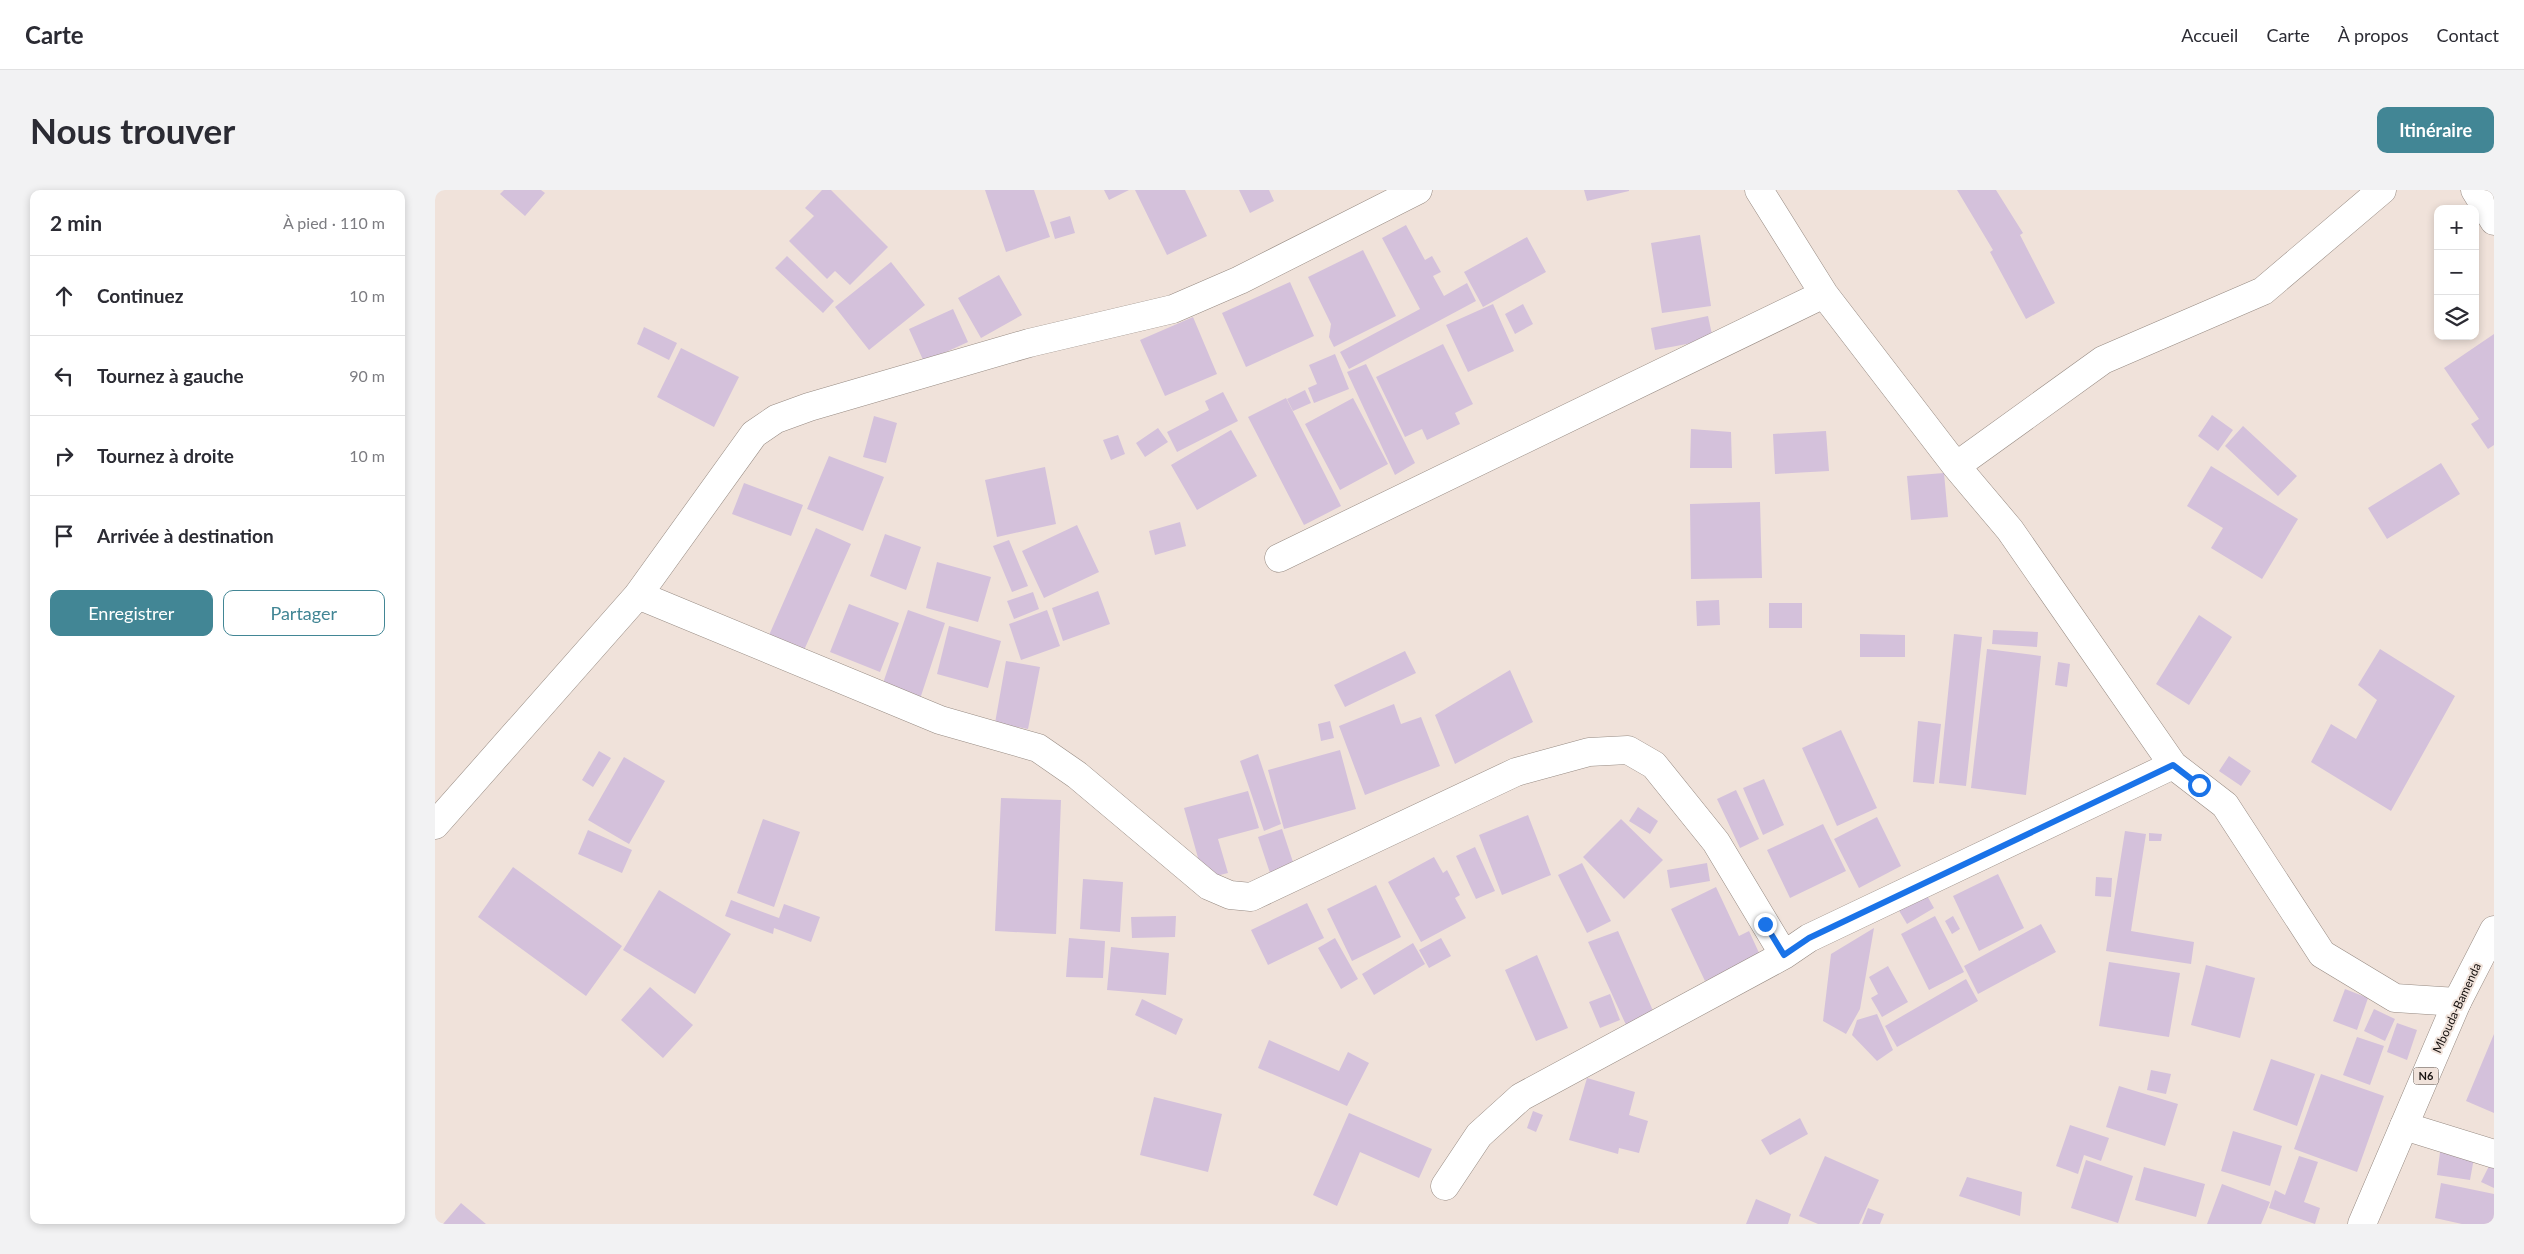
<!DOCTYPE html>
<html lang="fr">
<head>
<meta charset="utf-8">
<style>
	body { margin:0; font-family:Lato,sans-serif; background:#f2f2f3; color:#2b2b33 }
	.controls { position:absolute; right:15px; top:15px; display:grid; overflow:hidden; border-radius:10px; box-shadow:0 2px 8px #0003 }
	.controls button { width:45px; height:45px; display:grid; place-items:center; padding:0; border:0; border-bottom:1px solid #e1e1e2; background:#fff; color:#2b2b33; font:25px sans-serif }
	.stop { position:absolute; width:15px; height:15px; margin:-11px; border:4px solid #1a73e8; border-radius:50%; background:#fff }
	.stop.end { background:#1a73e8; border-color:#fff; box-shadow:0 1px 5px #0008 }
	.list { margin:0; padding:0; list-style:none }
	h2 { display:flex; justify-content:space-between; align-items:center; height:65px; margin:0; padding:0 20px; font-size:21px }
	h2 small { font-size:16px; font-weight:400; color:#7c7c81 }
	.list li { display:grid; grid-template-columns:32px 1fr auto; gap:15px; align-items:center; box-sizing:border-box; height:80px; padding:0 20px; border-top:1px solid #e1e1e2 }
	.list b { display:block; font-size:19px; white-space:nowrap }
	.list em { font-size:16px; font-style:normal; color:#7c7c81 }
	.actions { display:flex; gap:10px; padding:15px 20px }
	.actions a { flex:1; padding:11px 0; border:1px solid #428695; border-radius:10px; text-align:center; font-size:18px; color:#428695 }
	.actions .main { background:#428695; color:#fff }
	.icon { flex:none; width:28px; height:28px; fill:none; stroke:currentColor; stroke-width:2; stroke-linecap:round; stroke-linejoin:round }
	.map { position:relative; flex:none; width:2059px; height:1034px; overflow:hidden; border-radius:10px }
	header { display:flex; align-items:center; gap:30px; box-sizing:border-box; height:70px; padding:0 25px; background:#fff; border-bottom:1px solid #e1e1e2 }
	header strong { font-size:24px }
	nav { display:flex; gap:28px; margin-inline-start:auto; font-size:18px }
	.intro { display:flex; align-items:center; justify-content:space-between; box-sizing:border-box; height:120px; padding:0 30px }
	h1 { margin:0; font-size:35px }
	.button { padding:12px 22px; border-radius:10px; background:#428695; color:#fff; font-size:18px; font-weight:700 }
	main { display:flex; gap:30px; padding:0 30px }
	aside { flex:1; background:#fff; border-radius:10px; box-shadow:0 2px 8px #0003 }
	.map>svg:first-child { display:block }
	.building { fill:#d4c1db }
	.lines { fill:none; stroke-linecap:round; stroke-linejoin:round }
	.minor-casing { stroke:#968a82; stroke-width:29 }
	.highway-casing { stroke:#968a82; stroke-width:29 }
	.minor { stroke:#fff; stroke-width:28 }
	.highway { stroke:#fff; stroke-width:28 }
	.route { stroke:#1a73e8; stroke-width:6 }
	.labels { text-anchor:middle; stroke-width:4; stroke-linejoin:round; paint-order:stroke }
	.shield { fill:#f0e2da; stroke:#57504c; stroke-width:1 }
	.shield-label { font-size:11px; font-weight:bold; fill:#16110f }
	.street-label { font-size:12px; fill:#16110f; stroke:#f0e2da }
</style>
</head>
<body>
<header>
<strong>Carte</strong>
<nav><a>Accueil</a><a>Carte</a><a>À propos</a><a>Contact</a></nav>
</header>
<div class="intro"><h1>Nous trouver</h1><a class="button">Itinéraire</a></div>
<main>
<aside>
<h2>2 min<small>À pied · 110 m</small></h2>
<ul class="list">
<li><svg class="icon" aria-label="ahead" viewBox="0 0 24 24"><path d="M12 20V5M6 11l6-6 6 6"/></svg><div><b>Continuez</b></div><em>10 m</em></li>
<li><svg class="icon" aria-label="left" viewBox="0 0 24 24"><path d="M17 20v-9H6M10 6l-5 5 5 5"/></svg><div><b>Tournez à gauche</b></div><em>90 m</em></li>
<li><svg class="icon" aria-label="right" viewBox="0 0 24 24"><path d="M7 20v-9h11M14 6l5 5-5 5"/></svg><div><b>Tournez à droite</b></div><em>10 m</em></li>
<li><svg class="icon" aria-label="arrive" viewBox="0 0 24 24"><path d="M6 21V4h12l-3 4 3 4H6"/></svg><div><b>Arrivée à destination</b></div></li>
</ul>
<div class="actions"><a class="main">Enregistrer</a><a>Partager</a></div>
</aside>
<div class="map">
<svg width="2059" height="1034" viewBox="0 0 2059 1034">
	<rect width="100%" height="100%" fill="#f0e2da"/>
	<path class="building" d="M 69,0 L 106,0 L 110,3 L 90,26 L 65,4 Z
		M 387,0 L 396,0 L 453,57 L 415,95 L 400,81 L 392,89 L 354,51 L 379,26 L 370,18 Z
		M 550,0 L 599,0 L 615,47 L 571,62 Z
		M 669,0 L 694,0 L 674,10 Z
		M 700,0 L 750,0 L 772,46 L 732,65 Z
		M 804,0 L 834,0 L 839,11 L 815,23 Z
		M 1149,0 L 1194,0 L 1194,1 L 1152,11 Z
		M 1522,0 L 1561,0 L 1588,43 L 1585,45 L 1620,113 L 1591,129 L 1555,62 L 1558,60 Z
		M 635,26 L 640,43 L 620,49 L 615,32 Z
		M 971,35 L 990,70 L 997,66 L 1006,82 L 998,86 L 1009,106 L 1032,93 L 1041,111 L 914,179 L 905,162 L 985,119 L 947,48 Z
		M 1265,45 L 1276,116 L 1227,123 L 1216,53 Z
		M 1092,47 L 1111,82 L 1048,117 L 1029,82 Z
		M 928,60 L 961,126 L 899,157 L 894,147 L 896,134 L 873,87 Z
		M 352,66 L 399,111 L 388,123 L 340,78 Z
		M 456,72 L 490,115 L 434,160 L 400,117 Z
		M 564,85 L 587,125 L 546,148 L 523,108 Z
		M 855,92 L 879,146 L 811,177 L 787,123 Z
		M 1058,114 L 1079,161 L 1033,182 L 1011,135 Z
		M 1088,114 L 1098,134 L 1080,144 L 1070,124 Z
		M 518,119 L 533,152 L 489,172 L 474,139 Z
		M 1273,126 L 1278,149 L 1220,160 L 1216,138 Z
		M 758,127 L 782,184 L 730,206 L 705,150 Z
		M 209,137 L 242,153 L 234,170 L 202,154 Z
		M 2059,144 L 2059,255 L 2053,259 L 2036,234 L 2044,229 L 2009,178 Z
		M 1008,154 L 1038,214 L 1020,223 L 1025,234 L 992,250 L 987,239 L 970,247 L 941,187 Z
		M 246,158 L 304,187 L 279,237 L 222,207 Z
		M 900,164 L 914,199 L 879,213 L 873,198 L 882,194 L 874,175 Z
		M 931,174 L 980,273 L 960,285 L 912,182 Z
		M 870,200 L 876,213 L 858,221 L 852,209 Z
		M 788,202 L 803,231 L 742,262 L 732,242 L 774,220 L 770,211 Z
		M 851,208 L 906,316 L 869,335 L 813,227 Z
		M 918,208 L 953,274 L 905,300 L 870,234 Z
		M 1777,225 L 1798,240 L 1783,261 L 1763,246 Z
		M 439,226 L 462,233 L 451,273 L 428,267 Z
		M 1808,236 L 1862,286 L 1843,306 L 1790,256 Z
		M 723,238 L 733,252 L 710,267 L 701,253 Z
		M 1256,239 L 1296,242 L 1297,278 L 1255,278 Z
		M 796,240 L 822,286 L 762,320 L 736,275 Z
		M 1391,241 L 1394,281 L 1340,284 L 1338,244 Z
		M 683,245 L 690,264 L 676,270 L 668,250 Z
		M 394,266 L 449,287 L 428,341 L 372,319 Z
		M 2006,273 L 2025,304 L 1952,349 L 1933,318 Z
		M 1776,276 L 1863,329 L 1827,389 L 1776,358 L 1788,338 L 1752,316 Z
		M 610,277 L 621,334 L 562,347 L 550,290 Z
		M 1509,283 L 1513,327 L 1476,330 L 1472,286 Z
		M 309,293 L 368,315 L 356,346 L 297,324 Z
		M 1325,312 L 1327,388 L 1256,389 L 1255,314 Z
		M 745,332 L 751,356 L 720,365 L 714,341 Z
		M 642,335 L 664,382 L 609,408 L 587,361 Z
		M 381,338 L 416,354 L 366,467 L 331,452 Z
		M 450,344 L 486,357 L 471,400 L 435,386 Z
		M 574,350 L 593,396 L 577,402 L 558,356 Z
		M 502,372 L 556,387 L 543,432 L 491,418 Z
		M 663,401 L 675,434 L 628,451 L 617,418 Z
		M 598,402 L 604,419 L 579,429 L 572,411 Z
		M 1284,410 L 1285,435 L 1262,436 L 1261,411 Z
		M 1334,413 L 1367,413 L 1367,438 L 1334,438 Z
		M 414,414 L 464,433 L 445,482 L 395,462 Z
		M 473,420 L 510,433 L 484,512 L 446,499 Z
		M 612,420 L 625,456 L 586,470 L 574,434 Z
		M 1764,425 L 1797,447 L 1754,515 L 1721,494 Z
		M 514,436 L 566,451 L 553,498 L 502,484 Z
		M 1558,440 L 1603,442 L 1602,457 L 1557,454 Z
		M 1425,444 L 1470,445 L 1470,467 L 1425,467 Z
		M 1519,444 L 1547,447 L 1531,596 L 1504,593 Z
		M 1552,459 L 1606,466 L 1591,605 L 1536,598 Z
		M 1945,459 L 2020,506 L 1956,621 L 1876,572 L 1896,534 L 1921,549 L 1942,510 L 1923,495 Z
		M 970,461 L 981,483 L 910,517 L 899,495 Z
		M 571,471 L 605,477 L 593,539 L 560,533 Z
		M 1623,472 L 1635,474 L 1632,497 L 1620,495 Z
		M 1075,480 L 1098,532 L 1020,574 L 1000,525 Z
		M 959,514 L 966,534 L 986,527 L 1005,576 L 930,605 L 904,536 Z
		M 895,531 L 899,548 L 886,551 L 883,534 Z
		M 1483,531 L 1506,534 L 1499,594 L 1478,592 Z
		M 1406,540 L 1442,618 L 1402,636 L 1367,558 Z
		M 905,560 L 921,619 L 849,639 L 833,580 Z
		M 164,561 L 176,568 L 158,597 L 147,590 Z
		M 823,564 L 846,634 L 829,641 L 805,571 Z
		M 1794,566 L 1816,581 L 1806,596 L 1784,581 Z
		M 189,567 L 230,591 L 194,654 L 153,630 Z
		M 1329,589 L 1349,635 L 1328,645 L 1308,598 Z
		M 1301,600 L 1324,649 L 1305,658 L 1282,609 Z
		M 813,601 L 824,638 L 783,649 L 793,683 L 769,689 L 749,618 Z
		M 566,608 L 626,610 L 621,744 L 560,741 Z
		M 1203,617 L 1223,631 L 1215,644 L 1194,631 Z
		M 1093,625 L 1116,685 L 1067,705 L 1044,645 Z
		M 1442,627 L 1466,676 L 1424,698 L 1399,649 Z
		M 328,629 L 365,642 L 339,717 L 302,703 Z
		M 1186,629 L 1228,670 L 1189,709 L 1148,667 Z
		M 1388,634 L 1411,681 L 1355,708 L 1332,660 Z
		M 847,639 L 861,681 L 837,689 L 823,647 Z
		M 153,640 L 197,660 L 187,683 L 143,664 Z
		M 1690,641 L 1711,644 L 1696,741 L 1759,752 L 1756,774 L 1671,761 Z
		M 1714,643 L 1727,644 L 1726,651 L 1714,651 Z
		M 1040,657 L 1060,701 L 1041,709 L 1021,666 Z
		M 999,667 L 1008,683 L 1012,680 L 1025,705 L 1020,708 L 1031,728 L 986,752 L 953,692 Z
		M 1147,673 L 1176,731 L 1152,743 L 1123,685 Z
		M 1272,673 L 1275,691 L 1235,698 L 1232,680 Z
		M 78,677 L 187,756 L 151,806 L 43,727 Z
		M 1563,684 L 1589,738 L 1544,761 L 1518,706 Z
		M 1661,687 L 1677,688 L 1676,707 L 1660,706 Z
		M 648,689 L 688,692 L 685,742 L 645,739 Z
		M 941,695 L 966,747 L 917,771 L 892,719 Z
		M 1281,697 L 1304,746 L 1314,741 L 1325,765 L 1270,791 L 1236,719 Z
		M 224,700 L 296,744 L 260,804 L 188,760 Z
		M 1490,702 L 1499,718 L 1472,734 L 1463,719 Z
		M 296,710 L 344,728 L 349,714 L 385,727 L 376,752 L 339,738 L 338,744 L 290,726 Z
		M 872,713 L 889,748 L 833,775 L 816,740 Z
		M 741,726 L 740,747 L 697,748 L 696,727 Z
		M 1500,726 L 1529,782 L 1494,800 L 1466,744 Z
		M 1518,726 L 1525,739 L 1517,744 L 1510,731 Z
		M 1606,734 L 1621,762 L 1543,804 L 1529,776 Z
		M 1439,738 L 1425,819 L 1411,844 L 1388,831 L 1396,764 Z
		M 1183,741 L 1219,823 L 1192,837 L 1153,752 Z
		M 634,748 L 670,751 L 668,788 L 631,787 Z
		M 900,748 L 923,789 L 906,799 L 883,758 Z
		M 1006,748 L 1016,766 L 994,778 L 984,760 Z
		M 978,753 L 990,774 L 939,805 L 927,784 Z
		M 676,757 L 734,763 L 731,805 L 672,800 Z
		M 1102,765 L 1133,838 L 1101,851 L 1070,780 Z
		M 1674,772 L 1745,783 L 1734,847 L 1664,836 Z
		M 1771,775 L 1820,788 L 1805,848 L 1756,835 Z
		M 1453,776 L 1473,812 L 1447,827 L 1436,808 L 1443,804 L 1434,787 Z
		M 1531,789 L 1543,811 L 1462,857 L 1450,836 Z
		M 215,797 L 258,835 L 228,868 L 186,830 Z
		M 1910,799 L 1933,808 L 1922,840 L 1898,831 Z
		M 1175,804 L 1185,830 L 1165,838 L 1154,812 Z
		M 707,809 L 748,829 L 741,845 L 700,825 Z
		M 1939,819 L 1960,829 L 1950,851 L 1929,841 Z
		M 1442,824 L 1458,860 L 1442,871 L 1417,845 L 1422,830 Z
		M 1962,833 L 1982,840 L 1972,870 L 1952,862 Z
		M 2059,844 L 2059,923 L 2031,911 Z
		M 1922,847 L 1949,856 L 1935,895 L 1908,885 Z
		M 834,850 L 904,881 L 913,862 L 934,873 L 912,916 L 823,878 Z
		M 1836,869 L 1880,884 L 1862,936 L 1818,920 Z
		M 1716,880 L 1736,884 L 1731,904 L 1712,900 Z
		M 1886,884 L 1949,906 L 1922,982 L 1859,959 Z
		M 1152,888 L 1200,902 L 1194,925 L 1213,931 L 1204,963 L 1184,958 L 1183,964 L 1134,950 Z
		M 1684,896 L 1743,914 L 1730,956 L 1671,937 Z
		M 719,907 L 787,924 L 773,982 L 705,965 Z
		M 1098,921 L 1108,925 L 1101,942 L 1092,938 Z
		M 914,923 L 997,959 L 984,988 L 925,962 L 902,1016 L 878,1005 Z
		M 1365,928 L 1373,944 L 1335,965 L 1326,950 Z
		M 1635,935 L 1674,948 L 1666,971 L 1649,965 L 1643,984 L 1621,976 Z
		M 1798,941 L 1847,956 L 1835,996 L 1786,981 Z
		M 2005,962 L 2039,968 L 2035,990 L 2002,985 Z
		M 1390,966 L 1444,990 L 1424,1034 L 1383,1034 L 1364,1026 Z
		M 1864,966 L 1883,972 L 1869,1012 L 1885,1018 L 1880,1034 L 1834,1018 L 1840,1000 L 1850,1005 Z
		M 1651,970 L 1698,986 L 1683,1033 L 1636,1018 Z
		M 2054,976 L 2059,978 L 2059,998 L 2046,992 Z
		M 1709,977 L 1770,994 L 1761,1027 L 1700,1010 Z
		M 1532,987 L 1587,1002 L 1585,1026 L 1524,1006 Z
		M 2006,993 L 2059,1004 L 2059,1034 L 2027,1034 L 2000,1028 Z
		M 1787,994 L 1835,1012 L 1826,1034 L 1772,1034 Z
		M 1321,1009 L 1356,1024 L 1353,1034 L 1311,1034 Z
		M 26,1013 L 51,1034 L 8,1034 Z
		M 1433,1018 L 1449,1024 L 1445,1034 L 1427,1034 Z"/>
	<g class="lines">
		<g class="minor-casing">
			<path id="minor" d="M 1324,0 L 1389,104 L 1521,276 L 1575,340 L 1738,575 L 1790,615 L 1887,764 L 1960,808 L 2022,812
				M 2040,0 L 2059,31
				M 1521,276 L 1668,170 L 1828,101 L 1947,0
				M 844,368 L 1389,104
				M 203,405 L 505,530 L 603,558 L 642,585 L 774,696 L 795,705 L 816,707 L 1081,582 L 1154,562 L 1193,560 L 1219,575 L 1281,652 L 1349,765 L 1374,748 L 1738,575
				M 0,635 L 203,405 L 319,244 L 341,229 L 374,217 L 594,153 L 738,119 L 805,90 L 983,0
				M 1969,936 L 2059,964
				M 1010,996 L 1044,945 L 1086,907 L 1349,765"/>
		</g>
		<g class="highway-casing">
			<path id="highway" d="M 1927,1034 L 2022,812 L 2059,740"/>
		</g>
		<use href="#minor" class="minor"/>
		<use href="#highway" class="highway"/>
	</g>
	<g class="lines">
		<path class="route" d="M 1330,734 L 1349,765 L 1374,748 L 1738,575 L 1764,595"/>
	</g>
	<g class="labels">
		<rect class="shield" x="1978.5" y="877.5" width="25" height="17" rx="4"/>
		<g class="shield-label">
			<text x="1991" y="890">N6</text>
		</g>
		<g class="street-label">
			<text transform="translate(2022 818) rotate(-65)" y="4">Mbouda-Bamenda</text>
		</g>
	</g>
</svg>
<div class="controls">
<button>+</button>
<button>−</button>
<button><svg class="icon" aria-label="layers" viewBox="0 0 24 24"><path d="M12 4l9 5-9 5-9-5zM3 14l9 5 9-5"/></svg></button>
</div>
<div class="stop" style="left:1764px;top:595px"></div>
<div class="stop end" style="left:1330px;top:734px"></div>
</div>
</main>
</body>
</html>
